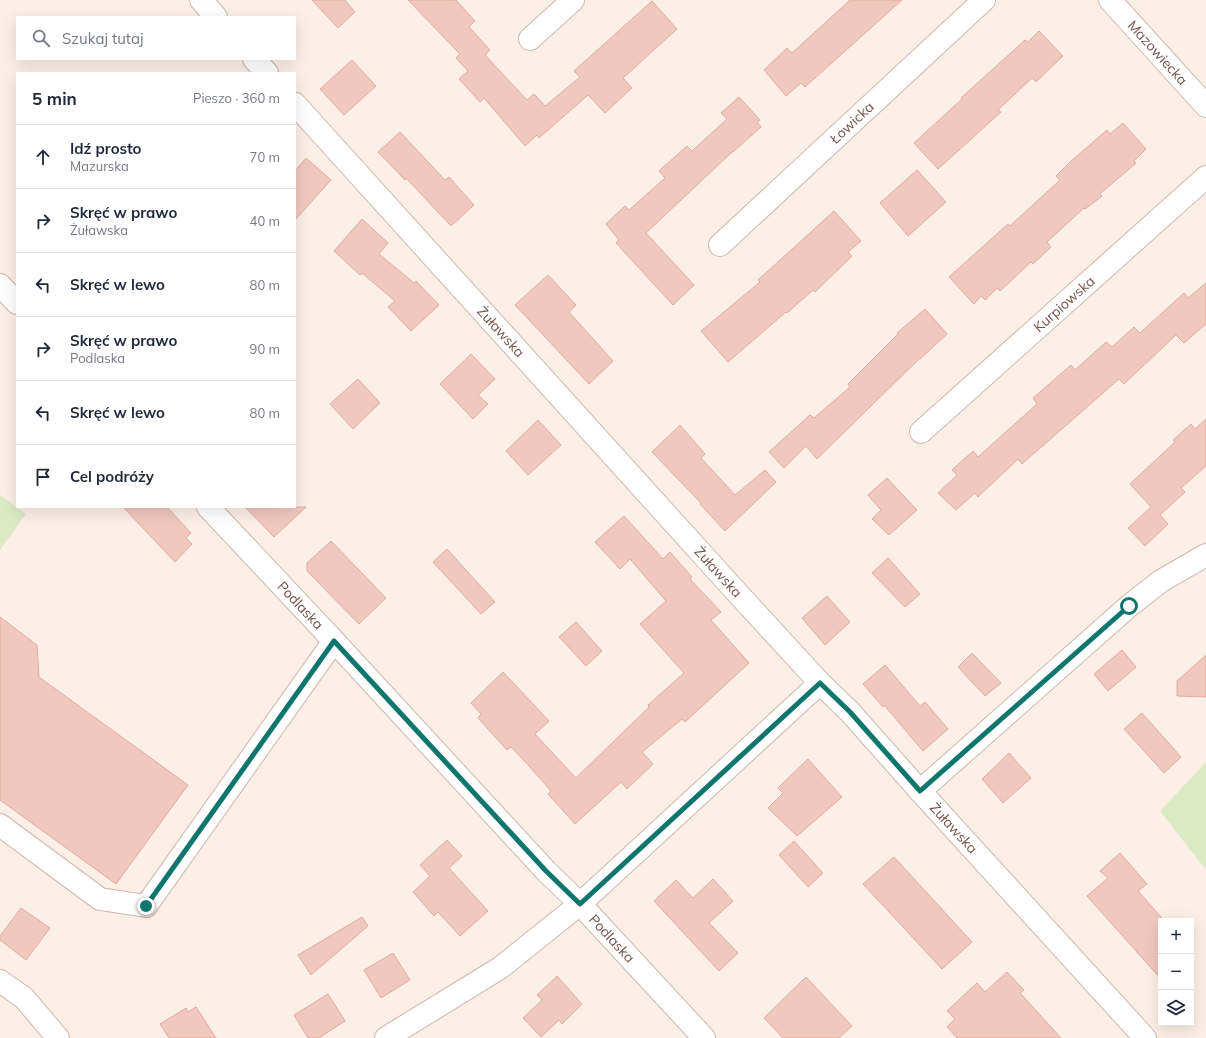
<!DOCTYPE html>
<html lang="pl">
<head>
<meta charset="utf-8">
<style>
	body { margin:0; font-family:Mulish,sans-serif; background:#f2f2f3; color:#1f2937 }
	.controls { position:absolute; right:12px; bottom:12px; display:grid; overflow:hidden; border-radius:0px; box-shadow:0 4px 16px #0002 }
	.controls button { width:36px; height:36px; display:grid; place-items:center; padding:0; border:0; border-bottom:1px solid #e0e1e3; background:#fff; color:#1f2937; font:20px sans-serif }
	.stop { position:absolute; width:12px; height:12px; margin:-9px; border:3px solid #0f766e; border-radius:50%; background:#fff }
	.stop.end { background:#0f766e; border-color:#fff; box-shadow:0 1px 4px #0008 }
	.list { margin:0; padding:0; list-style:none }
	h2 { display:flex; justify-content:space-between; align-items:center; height:52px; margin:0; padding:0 16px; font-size:17px }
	h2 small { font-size:13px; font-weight:400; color:#747a83 }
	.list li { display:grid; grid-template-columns:26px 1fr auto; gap:12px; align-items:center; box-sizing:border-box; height:64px; padding:0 16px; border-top:1px solid #e0e1e3 }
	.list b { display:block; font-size:15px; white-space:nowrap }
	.list p { margin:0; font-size:13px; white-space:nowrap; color:#747a83 }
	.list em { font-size:13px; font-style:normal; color:#747a83 }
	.icon { flex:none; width:22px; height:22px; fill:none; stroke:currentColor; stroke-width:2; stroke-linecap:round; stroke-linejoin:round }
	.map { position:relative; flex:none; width:1206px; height:1038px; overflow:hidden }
	.search { position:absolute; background:#fff; box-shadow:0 4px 16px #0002; left:16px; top:16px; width:280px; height:44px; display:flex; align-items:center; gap:10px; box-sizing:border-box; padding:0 14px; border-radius:0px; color:#747a83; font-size:15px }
	.panel { position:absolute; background:#fff; box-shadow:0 4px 16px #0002; left:16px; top:72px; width:280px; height:436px; border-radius:0px }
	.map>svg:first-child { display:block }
	.green { fill:#dbe9c5 }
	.building { fill:#f0c8be; stroke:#e3ab9f }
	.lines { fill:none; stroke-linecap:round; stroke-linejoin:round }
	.minor-casing { stroke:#cfb7af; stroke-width:24 }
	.minor { stroke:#fff; stroke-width:22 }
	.route { stroke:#0f766e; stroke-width:5 }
	.labels { text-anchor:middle; stroke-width:4; stroke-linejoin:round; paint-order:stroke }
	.street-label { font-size:14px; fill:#75524b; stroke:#fff4ec }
</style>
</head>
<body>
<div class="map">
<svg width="1206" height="1038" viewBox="0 0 1206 1038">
	<rect width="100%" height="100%" fill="#fcefe6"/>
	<path class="green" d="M 0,495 L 26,514 L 0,550 Z
		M 1206,762 L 1206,870 L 1160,811 Z"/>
	<path class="building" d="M 312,0 L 345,0 L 355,12 L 338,28 Z
		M 408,0 L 456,0 L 475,21 L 469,27 L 490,50 L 485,55 L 527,100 L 534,94 L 545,106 L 580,77 L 574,71 L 652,1 L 677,29 L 623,78 L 632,88 L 605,113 L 588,95 L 539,138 L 537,135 L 525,146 L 484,98 L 480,102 L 459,79 L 468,71 L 456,58 L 460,54 Z
		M 850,0 L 902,0 L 805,87 L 801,83 L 786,96 L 764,70 L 787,48 L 792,53 Z
		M 1039,31 L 1063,56 L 1036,82 L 1032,78 L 998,110 L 1001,112 L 938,169 L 914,143 L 962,99 L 961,98 L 1025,40 L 1028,42 Z
		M 352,60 L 376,86 L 344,115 L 320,89 Z
		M 739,97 L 760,120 L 757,122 L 761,127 L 733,152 L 732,152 L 646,233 L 694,285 L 673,305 L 616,243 L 619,240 L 606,224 L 625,206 L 629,210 L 665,178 L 659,171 L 687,146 L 692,151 L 727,119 L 721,113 Z
		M 1123,123 L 1146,149 L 1134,161 L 1136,163 L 1100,194 L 1102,196 L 1085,209 L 1084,208 L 1047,242 L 1051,247 L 1033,264 L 1031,262 L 1000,291 L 997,288 L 985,300 L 981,296 L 974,304 L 949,277 L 1008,224 L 1010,226 L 1060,180 L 1056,176 L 1070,162 L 1107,130 L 1110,134 Z
		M 400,132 L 445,180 L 449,177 L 474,205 L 451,226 L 406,178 L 405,180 L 378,152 Z
		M 306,158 L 331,180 L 295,220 L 295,171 Z
		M 917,170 L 946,202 L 908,236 L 880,203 Z
		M 834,211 L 861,241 L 848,252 L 852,256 L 815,292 L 813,290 L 787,313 L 786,312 L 728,362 L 701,331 L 760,282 L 758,280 Z
		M 362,219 L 388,243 L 379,254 L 414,283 L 416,281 L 439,305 L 411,331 L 388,307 L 395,301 L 362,273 L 360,275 L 334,251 Z
		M 548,275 L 576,305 L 569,312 L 613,361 L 589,384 L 515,305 Z
		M 1206,283 L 1206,324 L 1184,343 L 1176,335 L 1124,384 L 1119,379 L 1022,464 L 1018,459 L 978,497 L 975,493 L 956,510 L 938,493 L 957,475 L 952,470 L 973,451 L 978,457 L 1037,404 L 1033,398 L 1071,365 L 1075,370 L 1106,342 L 1112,347 L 1134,327 L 1140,333 L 1184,293 L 1188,298 Z
		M 925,309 L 947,334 L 920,359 L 920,358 L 817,459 L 806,446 L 784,468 L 769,452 L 810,415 L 814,418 L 850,387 L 848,384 L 898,334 L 897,333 Z
		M 471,354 L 495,379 L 478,395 L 488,404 L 473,419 L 440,384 Z
		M 358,379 L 380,403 L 353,429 L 330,404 Z
		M 1206,419 L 1206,466 L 1181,488 L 1185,492 L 1160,515 L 1168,524 L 1145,546 L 1128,528 L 1151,507 L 1130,484 L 1175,442 L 1173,440 L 1191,424 L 1195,429 Z
		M 538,420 L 561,445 L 528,475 L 506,451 Z
		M 680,425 L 705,454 L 701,458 L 735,495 L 765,470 L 776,482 L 725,531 L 700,504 L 701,503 L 652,452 Z
		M 887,478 L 917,510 L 889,535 L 872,519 L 881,510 L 868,495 Z
		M 123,507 L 167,507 L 191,533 L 186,538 L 192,544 L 175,562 Z
		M 245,507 L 306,507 L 274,537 Z
		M 624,516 L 663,559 L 670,552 L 692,577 L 690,579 L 721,612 L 711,620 L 749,663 L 685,722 L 682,719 L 642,752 L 653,764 L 627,789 L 621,782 L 575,824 L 548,794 L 551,791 L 529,766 L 511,747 L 507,750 L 478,718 L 481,714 L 471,703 L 503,672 L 549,721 L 535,734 L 576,778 L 649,707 L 648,705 L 684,673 L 640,624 L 666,601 L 630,559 L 620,569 L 595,542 Z
		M 331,541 L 386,598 L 359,624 L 307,571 L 307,563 Z
		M 447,549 L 495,602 L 481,614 L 433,562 Z
		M 888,558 L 920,594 L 905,607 L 872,573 Z
		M 827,596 L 850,622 L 825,645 L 802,618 Z
		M 0,617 L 37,645 L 39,677 L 188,785 L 116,884 L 0,800 Z
		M 576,622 L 602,651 L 586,666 L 559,637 Z
		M 1122,650 L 1136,667 L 1108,691 L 1094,674 Z
		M 972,653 L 1001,683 L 985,696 L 958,667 Z
		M 1206,655 L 1206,697 L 1177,696 L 1177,681 Z
		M 885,665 L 920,706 L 925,702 L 948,729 L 923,751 L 884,705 L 883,707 L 863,684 Z
		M 1142,713 L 1181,757 L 1164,773 L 1124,729 Z
		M 1009,753 L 1031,778 L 1003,803 L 982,779 Z
		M 808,759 L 842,797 L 797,836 L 768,808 L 783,793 L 778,788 Z
		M 447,840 L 462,856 L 449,868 L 488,911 L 460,936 L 438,912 L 434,916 L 413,892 L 430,876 L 420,865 Z
		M 794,841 L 823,873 L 808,887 L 779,855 Z
		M 1120,853 L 1147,884 L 1138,891 L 1161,917 L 1161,979 L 1087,896 L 1108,878 L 1100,871 Z
		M 894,857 L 972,942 L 942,969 L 863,884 Z
		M 713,879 L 733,901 L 709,923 L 738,953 L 719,971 L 654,901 L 676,880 L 693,898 Z
		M 21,908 L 50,928 L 26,960 L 0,940 L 0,936 Z
		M 362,917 L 368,926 L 311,975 L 298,955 Z
		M 393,953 L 410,980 L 381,998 L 364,970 Z
		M 1007,972 L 1024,990 L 1020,993 L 1061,1038 L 957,1038 L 947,1027 L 955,1019 L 947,1011 L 977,983 L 985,992 Z
		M 557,976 L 582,1004 L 562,1024 L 559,1020 L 541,1037 L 523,1018 L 542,1000 L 537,995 Z
		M 806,977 L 852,1026 L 839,1038 L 783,1038 L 764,1018 Z
		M 328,994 L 345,1021 L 319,1038 L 308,1038 L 294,1015 Z
		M 196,1007 L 216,1038 L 169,1038 L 160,1024 L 186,1008 L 188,1012 Z"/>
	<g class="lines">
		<g class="minor-casing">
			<g id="minor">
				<path d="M 201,0 L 216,17"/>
				<path id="s1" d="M 1110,0 L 1206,106"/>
				<path d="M 530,39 L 573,0"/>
				<path d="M 254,59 L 267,73"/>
				<path id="s2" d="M 295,104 L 731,586 L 820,683 L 850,712 L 920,791 L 1145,1038"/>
				<path id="s3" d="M 720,245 L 984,0"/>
				<path d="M 0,285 L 17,303"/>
				<path id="s4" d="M 921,432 L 1206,177"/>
				<path id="s5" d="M 208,507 L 334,641 L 546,871 L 580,904 L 704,1038"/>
				<path d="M 920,791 L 1129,606 L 1161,581 L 1206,555"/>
				<path d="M 0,825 L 100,899 L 146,906 L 334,641"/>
				<path d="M 0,981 L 24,998 L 58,1038"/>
				<path d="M 386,1038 L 500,968 L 580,904 L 820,683"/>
			</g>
		</g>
		<use href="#minor" class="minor"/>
	</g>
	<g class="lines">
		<path class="route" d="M 146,906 L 334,641 L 546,871 L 580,904 L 820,683 L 850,712 L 920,791 L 1129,606"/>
	</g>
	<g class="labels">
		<g class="street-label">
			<text dy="5" stroke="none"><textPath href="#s1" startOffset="71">Mazowiecka</textPath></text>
			<text dy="5" stroke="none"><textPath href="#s3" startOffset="180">Łowicka</textPath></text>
			<text dy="5" stroke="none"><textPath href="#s4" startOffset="192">Kurpiowska</textPath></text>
			<text dy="5" stroke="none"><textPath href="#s2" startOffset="307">Żuławska</textPath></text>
			<text dy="5" stroke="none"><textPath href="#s2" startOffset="631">Żuławska</textPath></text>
			<text dy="5" stroke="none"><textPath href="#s5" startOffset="135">Podlaska</textPath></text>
			<text dy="5" stroke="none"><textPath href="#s2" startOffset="979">Żuławska</textPath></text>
			<text dy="5" stroke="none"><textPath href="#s5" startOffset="591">Podlaska</textPath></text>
		</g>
	</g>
</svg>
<div class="controls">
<button>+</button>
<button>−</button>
<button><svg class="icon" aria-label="layers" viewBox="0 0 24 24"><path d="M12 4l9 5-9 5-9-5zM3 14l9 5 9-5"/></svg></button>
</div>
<div class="stop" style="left:1129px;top:606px"></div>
<div class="stop end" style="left:146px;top:906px"></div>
<div class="search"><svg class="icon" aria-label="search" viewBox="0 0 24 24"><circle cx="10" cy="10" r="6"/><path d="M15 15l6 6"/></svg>Szukaj tutaj</div>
<section class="panel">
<h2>5 min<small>Pieszo · 360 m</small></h2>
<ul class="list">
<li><svg class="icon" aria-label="ahead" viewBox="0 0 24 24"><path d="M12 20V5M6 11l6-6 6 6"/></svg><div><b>Idź prosto</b><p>Mazurska</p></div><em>70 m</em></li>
<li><svg class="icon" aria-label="right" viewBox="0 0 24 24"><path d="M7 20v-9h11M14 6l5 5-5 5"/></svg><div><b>Skręć w prawo</b><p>Żuławska</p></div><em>40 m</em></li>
<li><svg class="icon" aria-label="left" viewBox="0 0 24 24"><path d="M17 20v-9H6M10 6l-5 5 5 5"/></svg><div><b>Skręć w lewo</b></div><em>80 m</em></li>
<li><svg class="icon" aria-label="right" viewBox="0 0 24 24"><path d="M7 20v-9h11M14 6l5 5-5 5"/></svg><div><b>Skręć w prawo</b><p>Podlaska</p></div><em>90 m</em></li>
<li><svg class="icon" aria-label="left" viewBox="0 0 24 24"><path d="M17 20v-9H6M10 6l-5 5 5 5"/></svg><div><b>Skręć w lewo</b></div><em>80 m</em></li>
<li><svg class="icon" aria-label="arrive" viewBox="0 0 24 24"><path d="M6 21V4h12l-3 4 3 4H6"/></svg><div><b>Cel podróży</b></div></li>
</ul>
</section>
</div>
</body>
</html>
